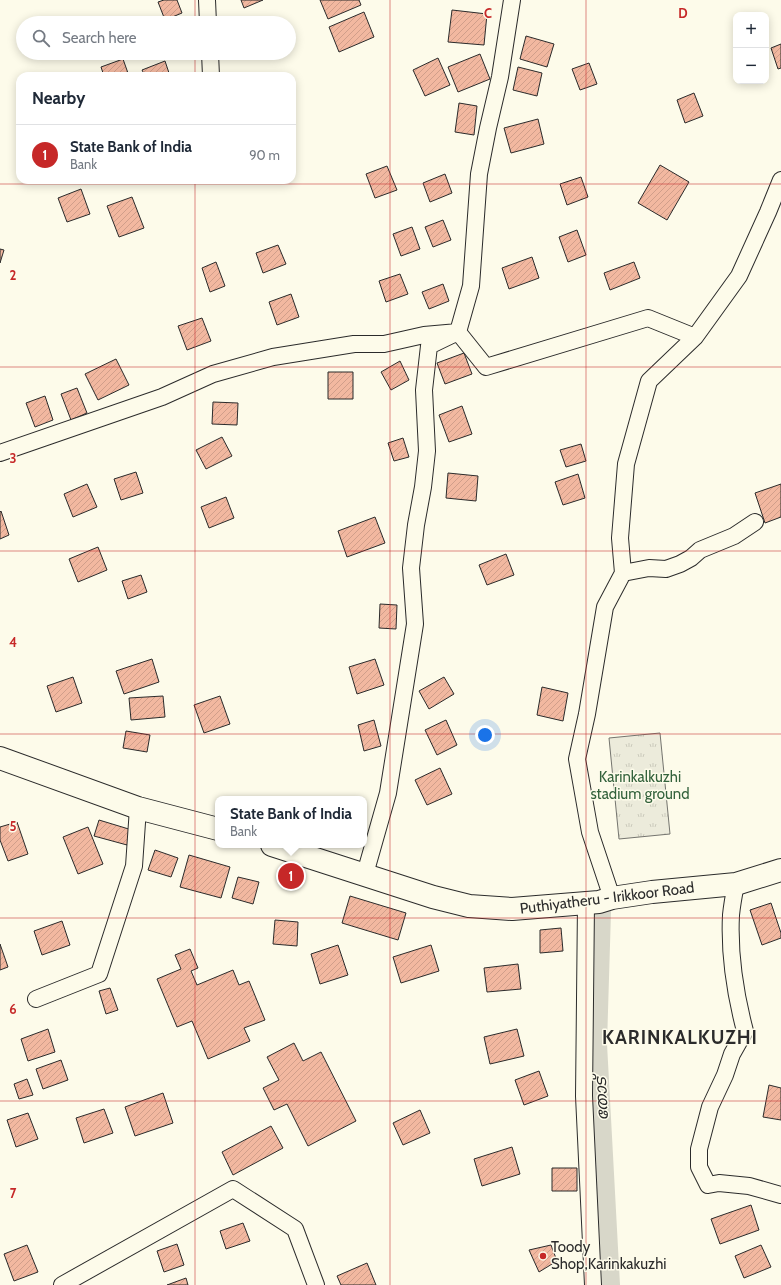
<!DOCTYPE html>
<html lang="en">
<head>
<meta charset="utf-8">
<style>
	body { margin:0; font-family:Cabin,"Noto Sans Malayalam",sans-serif; background:#f2f2f3; color:#1f2937 }
	.controls { position:absolute; right:12px; top:12px; display:grid; overflow:hidden; border-radius:8px; box-shadow:0 2px 10px #0003 }
	.controls button { width:36px; height:36px; display:grid; place-items:center; padding:0; border:0; border-bottom:1px solid #e0e1e3; background:#fff; color:#1f2937; font:20px sans-serif }
	.you { position:absolute; left:485px; top:735px; width:14px; height:14px; margin:-10px; border:3px solid #fff; border-radius:50%; background:#1a73e8; box-shadow:0 0 0 6px #1a73e833 }
	.badge { display:grid; place-items:center; width:26px; height:26px; border-radius:50%; background:#c62828; color:#fff; font-size:13px; font-weight:700 }
	.pin { position:absolute; translate:-50% -50%; border:2px solid #fff; box-shadow:0 1px 4px #0006 }
	.popup { position:absolute; left:215px; top:796px; width:152px; height:52px; box-sizing:border-box; display:grid; place-content:center; border-radius:8px; background:#fff; filter:drop-shadow(0 1px 3px #0005); font-size:13px; white-space:nowrap; color:#747a83 }
	.popup b { font-size:15px; color:#1f2937 }
	.popup::after { content:''; position:absolute; left:50%; top:100%; margin-left:-8px; border:8px solid transparent; border-top-color:#fff }
	.list { margin:0; padding:0; list-style:none }
	h2 { display:flex; justify-content:space-between; align-items:center; height:52px; margin:0; padding:0 16px; font-size:17px }
	h2 small { font-size:13px; font-weight:400; color:#747a83 }
	.list li { display:grid; grid-template-columns:26px 1fr auto; gap:12px; align-items:center; box-sizing:border-box; height:60px; padding:0 16px; border-top:1px solid #e0e1e3 }
	.list b { display:block; font-size:15px; white-space:nowrap }
	.list p { margin:0; font-size:13px; white-space:nowrap; color:#747a83 }
	.list em { font-size:13px; font-style:normal; color:#747a83 }
	.icon { flex:none; width:22px; height:22px; fill:none; stroke:currentColor; stroke-width:2; stroke-linecap:round; stroke-linejoin:round }
	.map { position:relative; flex:none; width:781px; height:1285px; overflow:hidden }
	.search { position:absolute; background:#fff; box-shadow:0 2px 10px #0003; left:16px; top:16px; width:280px; height:44px; display:flex; align-items:center; gap:10px; box-sizing:border-box; padding:0 14px; border-radius:22px; color:#747a83; font-size:15px }
	.panel { position:absolute; background:#fff; box-shadow:0 2px 10px #0003; left:16px; top:72px; width:280px; height:112px; border-radius:12px }
	.map>svg:first-child { display:block }
	.park { fill:url(#park-tufts); stroke:#74746e }
	.lines { fill:none; stroke-linecap:round; stroke-linejoin:round }
	.canal { stroke:#d8d7c9; stroke-width:18 }
	.building { fill:url(#building-hatch); stroke:#2b2b2b }
	.street-casing { stroke:#2b2b2b; stroke-width:18 }
	.secondary-casing { stroke:#2b2b2b; stroke-width:24 }
	.street { stroke:#fdfbea; stroke-width:16 }
	.secondary { stroke:#fdfbea; stroke-width:22 }
	.grid { fill:none; stroke:#c62828; stroke-width:1; stroke-opacity:0.55 }
	.poi-dot { fill:#c62828; stroke:#fdfbea; stroke-width:1.5 }
	.labels { text-anchor:middle; stroke-width:3; stroke-linejoin:round; paint-order:stroke }
	.park-label { font-size:15px; fill:#34623c; stroke:#fdfbea }
	.street-label { font-size:15px; fill:#2b2b2b; stroke:#fdfbea }
	.poi-label { font-size:15px; fill:#2b2b2b; stroke:#fdfbea; text-anchor:start }
	.water-label { font-size:16px; font-style:italic; fill:#2b2b2b; stroke:#fdfbea }
	.district-label { font-size:19px; font-weight:bold; letter-spacing:1px; fill:#2b2b2b; stroke:#fdfbea }
	.grid-label { font-size:13px; text-anchor:middle; font-weight:bold; fill:#c62828; stroke:#fdfbea; stroke-width:3; stroke-linejoin:round; paint-order:stroke }
</style>
</head>
<body>
<div class="map">
<svg width="781" height="1285" viewBox="0 0 781 1285">
	<defs>
		<pattern id="park-tufts" width="24" height="20" patternUnits="userSpaceOnUse"><rect width="24" height="20" fill="#ecebdb"/><path d="M3 7l-1-3M5 7V3M7 7l1-3M15 17l-1-3M17 17v-4M19 17l1-3" fill="none" stroke="#cbcabc"/></pattern>
		<pattern id="building-hatch" width="6" height="6" patternUnits="userSpaceOnUse"><rect width="6" height="6" fill="#f2b8a0"/><path d="M-1 1l2-2M0 6l6-6M5 7l2-2" fill="none" stroke="#d09e8a"/></pattern>
	</defs>
	<rect width="100%" height="100%" fill="#fdfbea"/>
	<path class="park" d="M 660,733 L 670,834 L 619,839 L 609,738 Z"/>
	<g class="lines">
		<path class="canal" d="M 602,912 L 598,1044 L 611,1285"/>
	</g>
	<path class="building" d="M 164,0 L 177,0 L 182,13 L 165,20 L 158,2 Z
		M 241,0 L 263,0 L 244,8 Z
		M 320,0 L 359,0 L 361,5 L 328,19 Z
		M 452,10 L 487,14 L 484,45 L 448,42 Z
		M 364,12 L 374,37 L 339,52 L 329,27 Z
		M 526,36 L 554,44 L 547,67 L 520,59 Z
		M 781,44 L 781,68 L 778,69 L 771,48 Z
		M 480,54 L 490,79 L 458,92 L 448,67 Z
		M 438,58 L 450,85 L 425,96 L 413,70 Z
		M 123,59 L 129,76 L 104,76 L 101,67 Z
		M 165,61 L 170,76 L 145,76 L 142,70 Z
		M 589,63 L 597,84 L 580,90 L 572,69 Z
		M 518,67 L 542,73 L 537,96 L 513,90 Z
		M 694,93 L 703,116 L 685,123 L 677,100 Z
		M 459,103 L 477,106 L 474,135 L 455,132 Z
		M 538,119 L 544,144 L 511,153 L 504,128 Z
		M 660,165 L 689,182 L 667,220 L 638,203 Z
		M 387,166 L 397,190 L 375,198 L 366,174 Z
		M 445,174 L 452,193 L 430,202 L 423,183 Z
		M 581,177 L 588,197 L 567,205 L 560,184 Z
		M 81,189 L 90,214 L 67,222 L 58,198 Z
		M 132,197 L 144,228 L 119,237 L 107,206 Z
		M 443,220 L 451,240 L 433,247 L 425,227 Z
		M 412,227 L 420,249 L 401,256 L 393,234 Z
		M 577,230 L 586,255 L 568,262 L 559,237 Z
		M 278,245 L 286,264 L 263,273 L 256,253 Z
		M 0,249 L 4,250 L 0,263 Z
		M 532,257 L 539,278 L 509,289 L 502,268 Z
		M 216,262 L 225,286 L 210,292 L 202,268 Z
		M 634,262 L 640,278 L 610,290 L 604,273 Z
		M 400,274 L 408,294 L 386,302 L 379,281 Z
		M 443,284 L 449,301 L 429,309 L 422,292 Z
		M 291,294 L 299,317 L 277,325 L 269,302 Z
		M 202,318 L 211,341 L 187,350 L 178,326 Z
		M 464,353 L 472,374 L 445,384 L 437,363 Z
		M 116,359 L 129,385 L 98,400 L 85,374 Z
		M 400,361 L 409,380 L 391,390 L 381,372 Z
		M 328,372 L 353,372 L 353,399 L 328,399 Z
		M 77,388 L 87,413 L 71,420 L 61,394 Z
		M 45,396 L 53,420 L 35,427 L 26,403 Z
		M 213,402 L 238,403 L 237,425 L 212,424 Z
		M 462,406 L 472,434 L 449,442 L 439,415 Z
		M 222,437 L 232,456 L 206,469 L 196,450 Z
		M 403,438 L 409,457 L 394,461 L 388,443 Z
		M 581,444 L 586,461 L 566,467 L 560,450 Z
		M 136,472 L 143,493 L 121,500 L 114,479 Z
		M 448,473 L 478,476 L 476,501 L 446,498 Z
		M 578,474 L 585,498 L 563,505 L 555,482 Z
		M 87,484 L 97,507 L 73,517 L 64,494 Z
		M 781,484 L 781,517 L 765,523 L 755,493 Z
		M 226,497 L 234,518 L 209,528 L 201,507 Z
		M 1,511 L 9,535 L 0,539 L 0,512 Z
		M 375,517 L 385,543 L 347,557 L 338,531 Z
		M 98,547 L 107,570 L 78,582 L 69,559 Z
		M 506,554 L 514,575 L 487,585 L 479,565 Z
		M 141,575 L 147,592 L 128,599 L 122,581 Z
		M 380,604 L 397,605 L 396,629 L 379,628 Z
		M 152,659 L 159,682 L 124,694 L 116,671 Z
		M 375,659 L 384,685 L 357,694 L 349,667 Z
		M 73,677 L 82,703 L 56,712 L 47,686 Z
		M 444,677 L 454,694 L 429,709 L 419,691 Z
		M 542,687 L 568,693 L 563,721 L 537,715 Z
		M 163,696 L 165,717 L 131,720 L 129,698 Z
		M 220,696 L 230,724 L 204,733 L 194,705 Z
		M 374,720 L 381,746 L 364,751 L 358,725 Z
		M 446,720 L 457,745 L 437,755 L 425,730 Z
		M 126,731 L 150,735 L 147,752 L 123,748 Z
		M 440,768 L 452,794 L 427,805 L 415,780 Z
		M 99,820 L 132,830 L 127,845 L 94,836 Z
		M 17,822 L 28,854 L 8,861 L 0,840 L 0,827 Z
		M 88,827 L 103,864 L 78,874 L 63,837 Z
		M 155,850 L 178,858 L 171,877 L 148,870 Z
		M 189,855 L 230,867 L 221,898 L 180,887 Z
		M 284,864 L 302,871 L 299,884 L 279,880 Z
		M 238,877 L 259,882 L 253,904 L 232,898 Z
		M 350,896 L 406,913 L 398,940 L 342,923 Z
		M 771,903 L 781,933 L 781,938 L 762,945 L 750,910 Z
		M 275,920 L 298,922 L 297,946 L 273,944 Z
		M 62,921 L 70,945 L 42,955 L 34,931 Z
		M 561,928 L 563,951 L 540,953 L 540,930 Z
		M 0,944 L 8,967 L 0,970 Z
		M 338,945 L 348,975 L 320,984 L 311,954 Z
		M 431,945 L 439,971 L 401,983 L 393,957 Z
		M 190,949 L 198,968 L 191,971 L 197,985 L 233,970 L 239,985 L 249,981 L 265,1020 L 244,1028 L 250,1041 L 208,1059 L 192,1021 L 177,1027 L 157,979 L 181,969 L 175,955 Z
		M 518,964 L 521,989 L 487,992 L 484,968 Z
		M 110,988 L 118,1010 L 106,1014 L 99,991 Z
		M 48,1029 L 55,1052 L 28,1061 L 21,1039 Z
		M 517,1029 L 524,1056 L 490,1064 L 484,1037 Z
		M 294,1043 L 303,1061 L 321,1052 L 356,1121 L 308,1146 L 287,1104 L 274,1110 L 263,1088 L 279,1080 L 267,1057 Z
		M 61,1060 L 68,1080 L 43,1089 L 36,1069 Z
		M 539,1071 L 548,1096 L 524,1105 L 515,1080 Z
		M 27,1079 L 33,1095 L 19,1099 L 14,1084 Z
		M 769,1085 L 781,1088 L 781,1120 L 763,1117 Z
		M 163,1093 L 173,1123 L 135,1136 L 125,1107 Z
		M 104,1109 L 113,1133 L 84,1143 L 76,1118 Z
		M 420,1110 L 430,1133 L 403,1145 L 393,1123 Z
		M 28,1113 L 38,1139 L 16,1147 L 7,1120 Z
		M 271,1126 L 283,1148 L 233,1175 L 222,1152 Z
		M 512,1147 L 520,1174 L 482,1186 L 474,1159 Z
		M 552,1168 L 577,1168 L 577,1191 L 552,1191 Z
		M 751,1205 L 759,1230 L 720,1244 L 711,1219 Z
		M 243,1223 L 250,1241 L 226,1249 L 220,1231 Z
		M 177,1244 L 184,1265 L 164,1272 L 157,1251 Z
		M 27,1245 L 38,1272 L 14,1281 L 4,1254 Z
		M 551,1245 L 557,1261 L 539,1272 L 529,1250 Z
		M 761,1245 L 771,1267 L 744,1278 L 735,1256 Z
		M 367,1263 L 376,1285 L 341,1285 L 337,1276 Z
		M 186,1278 L 188,1285 L 167,1285 Z"/>
	<g class="lines">
		<g class="street-casing">
			<path id="street" d="M 207,0 L 208,23
				M 210,53 L 211,76
				M 0,453 L 162,397 L 213,374 L 273,357 L 354,344 L 384,344 L 424,335 L 458,332 L 486,367 L 648,318 L 695,337
				M 623,573 L 649,568 L 666,569 L 680,564 L 691,558 L 700,550 L 734,536 L 755,522
				M 365,874 L 388,793 L 415,624 L 411,568 L 416,525 L 423,487 L 427,451 L 424,390 L 429,346 L 458,332 L 471,286 L 479,174 L 488,128 L 500,77 L 512,0
				M 736,884 C 734,894 732,905 731,915 C 729,954 735,993 745,1031 L 732,1054 L 725,1075 L 710,1107 L 699,1149 L 699,1167 L 708,1185 L 719,1183 L 749,1186 L 781,1195
				M 612,898 L 590,832 L 577,759 L 587,714 L 605,607 L 623,573 L 620,538 L 626,464 L 649,381 L 695,337 L 739,276 L 768,212 L 781,180
				M 586,903 L 584,1096 L 593,1285
				M 36,999 L 99,974 L 134,866 L 138,808
				M 62,1285 L 233,1189 L 295,1229 L 316,1285"/>
		</g>
		<g class="secondary-casing">
			<path id="secondary" d="M 0,758 L 138,808 L 218,829
				M 272,845 L 433,897 L 469,906 L 512,909 L 599,902 L 612,898 L 652,892 L 736,884 L 781,870"/>
		</g>
		<use href="#street" class="street"/>
		<use href="#secondary" class="secondary"/>
	</g>
	<path class="grid" d="M 195,0 L 195,23M 390,0 L 390,1285M 586,0 L 586,1285M 195,53 L 195,76M 195,180 L 195,1285M 0,184 L 781,184M 0,367 L 781,367M 0,551 L 781,551M 0,734 L 781,734M 0,918 L 781,918M 0,1101 L 781,1101"/>
	<circle class="poi-dot" cx="543" cy="1256" r="4"/>
	<g class="labels">
		<g class="park-label">
			<text x="640" y="782">Karinkalkuzhi<tspan x="640" dy="17">stadium ground</tspan></text>
		</g>
		<g class="street-label">
			<text transform="translate(607 898) rotate(-7)" y="5">Puthiyatheru - Irikkoor Road</text>
		</g>
		<g class="poi-label">
			<text x="551" y="1252">Toody<tspan x="551" dy="17">Shop,Karinkakuzhi</tspan></text>
		</g>
		<g class="water-label">
			<text transform="translate(601 1099) rotate(-93)" y="6">തോട്</text>
		</g>
		<g class="district-label">
			<text x="680" y="1044">KARINKALKUZHI</text>
		</g>
	</g>
	<g class="grid-label">
		<text x="488" y="18">C</text>
		<text x="683" y="18">D</text>
		<text x="13" y="280">2</text>
		<text x="13" y="463">3</text>
		<text x="13" y="647">4</text>
		<text x="13" y="831">5</text>
		<text x="13" y="1014">6</text>
		<text x="13" y="1198">7</text>
	</g>
</svg>
<div class="controls">
<button>+</button>
<button>−</button>
</div>
<div class="you"></div>
<div class="pin badge" style="left:291px;top:876px">1</div>
<div class="popup"><b>State Bank of India</b>Bank</div>
<div class="search"><svg class="icon" aria-label="search" viewBox="0 0 24 24"><circle cx="10" cy="10" r="6"/><path d="M15 15l6 6"/></svg>Search here</div>
<section class="panel">
<h2>Nearby<small></small></h2>
<ul class="list">
<li><span class="badge">1</span><div><b>State Bank of India</b><p>Bank</p></div><em>90 m</em></li>
</ul>
</section>
</div>
</body>
</html>
